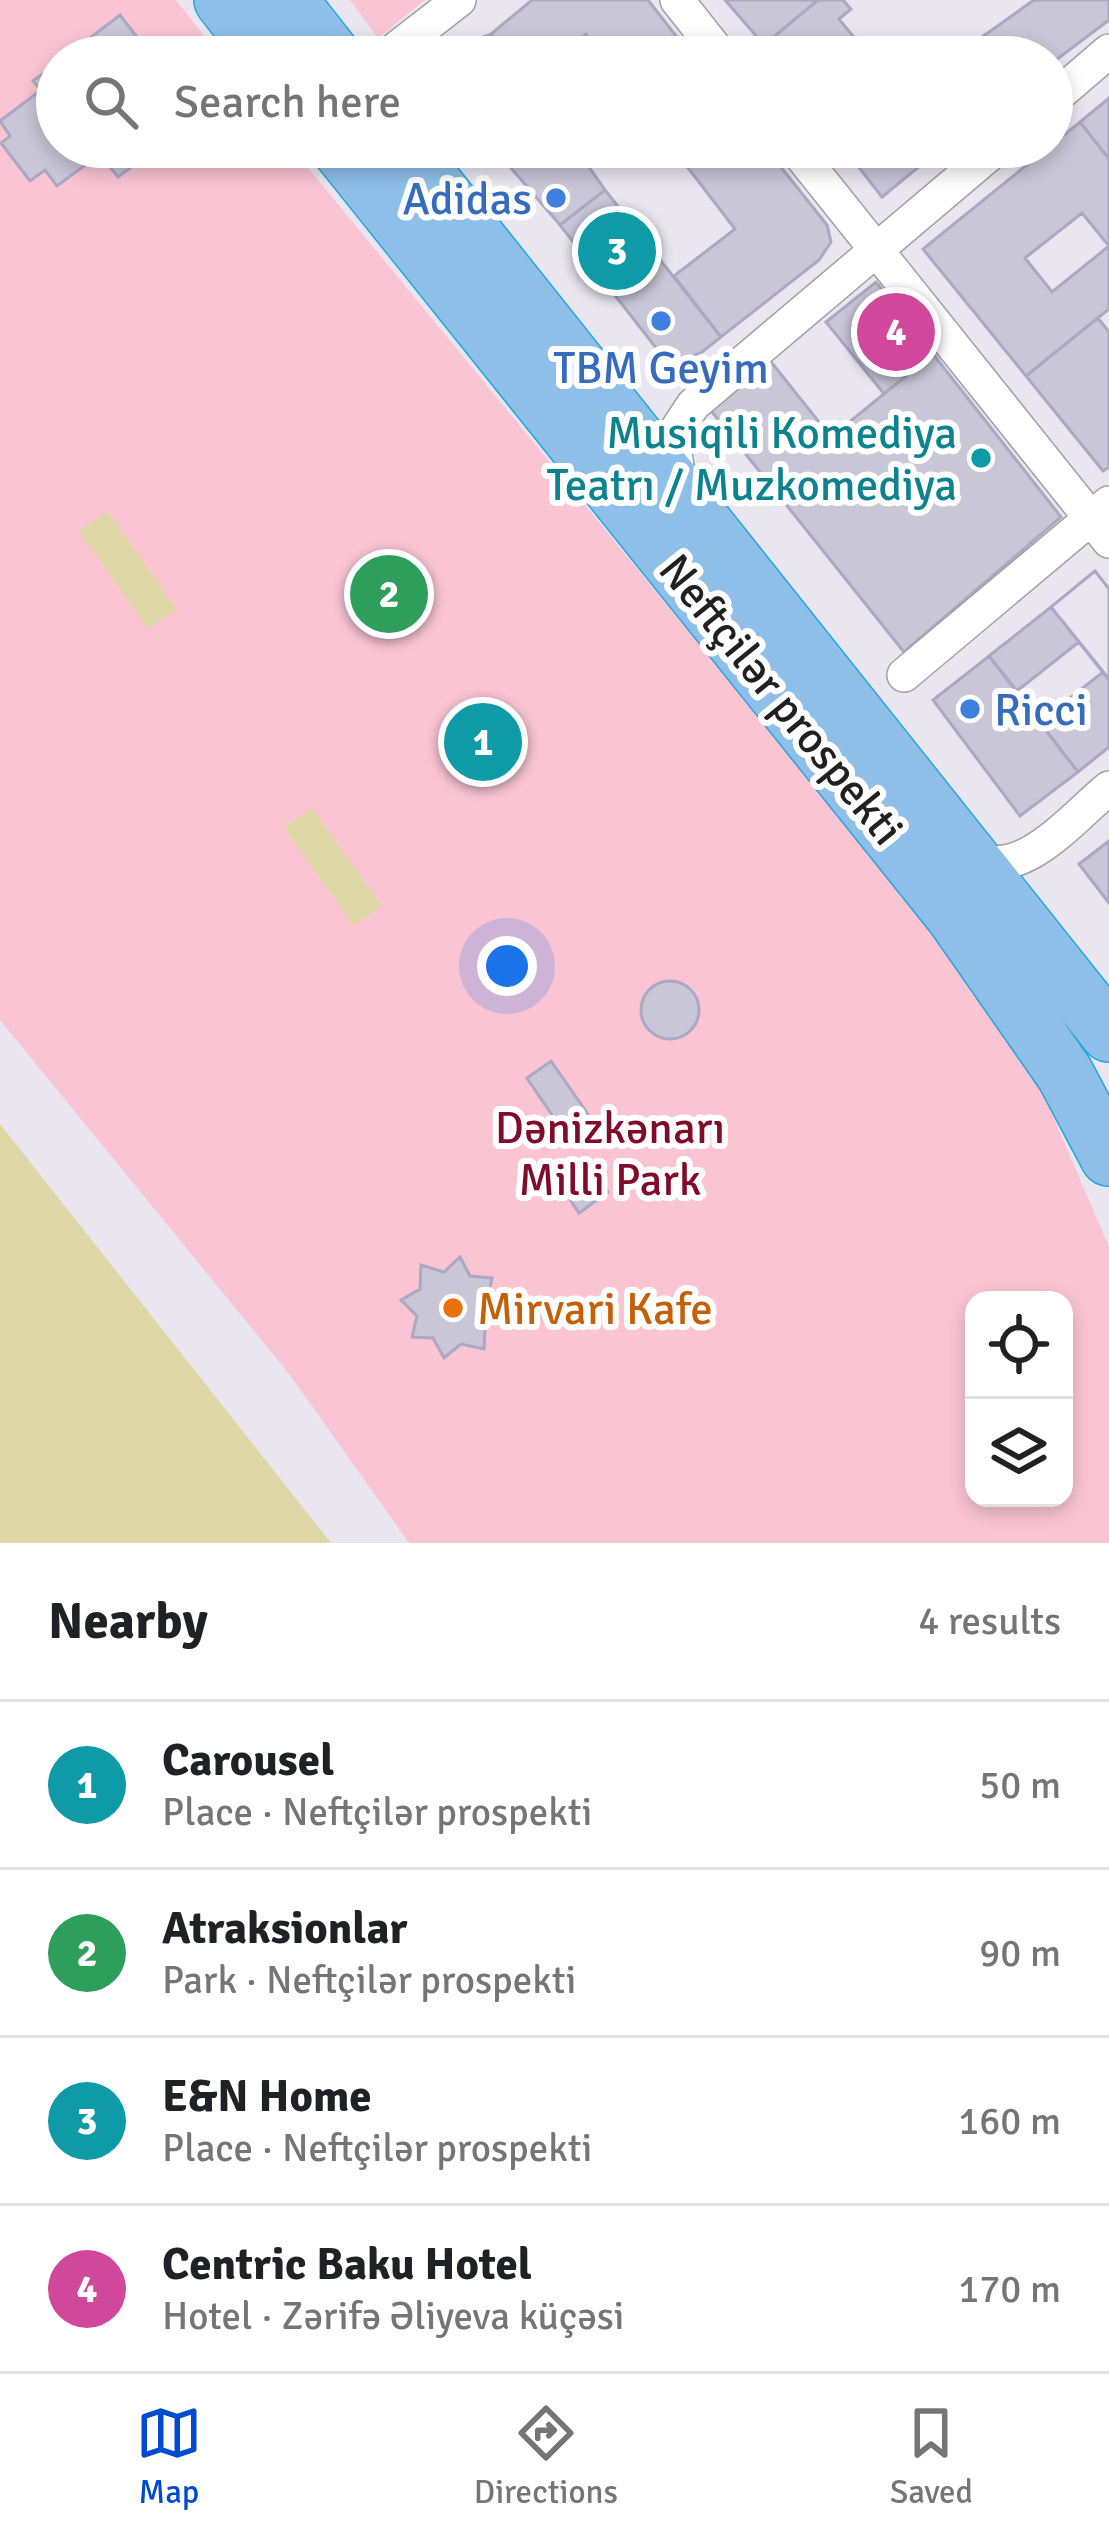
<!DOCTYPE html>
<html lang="en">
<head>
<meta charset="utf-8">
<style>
	body { margin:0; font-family:Signika,sans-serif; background:#f2f2f2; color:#202124 }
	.controls { position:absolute; right:36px; bottom:36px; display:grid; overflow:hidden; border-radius:24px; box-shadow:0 6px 18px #0003 }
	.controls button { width:108px; height:108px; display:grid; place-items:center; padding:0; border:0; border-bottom:3px solid #e0e0e0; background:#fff; color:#202124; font:60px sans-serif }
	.you { position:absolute; left:507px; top:966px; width:42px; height:42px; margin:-30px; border:9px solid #fff; border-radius:50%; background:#1a73e8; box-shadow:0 0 0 18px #1a73e833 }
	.badge { display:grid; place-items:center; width:78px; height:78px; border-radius:50%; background:#004ad0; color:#fff; font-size:39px; font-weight:700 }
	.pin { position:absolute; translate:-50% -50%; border:6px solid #fff; box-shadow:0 3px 12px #0006 }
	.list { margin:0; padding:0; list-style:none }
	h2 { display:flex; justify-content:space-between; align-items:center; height:156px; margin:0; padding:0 48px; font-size:51px }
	h2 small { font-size:39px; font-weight:400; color:#757577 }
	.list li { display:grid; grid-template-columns:78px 1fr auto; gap:36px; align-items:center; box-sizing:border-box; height:168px; padding:0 48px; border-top:3px solid #e0e0e0 }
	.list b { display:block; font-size:45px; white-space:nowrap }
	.list p { margin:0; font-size:39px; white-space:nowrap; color:#757577 }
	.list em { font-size:39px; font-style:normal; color:#757577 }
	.icon { flex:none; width:66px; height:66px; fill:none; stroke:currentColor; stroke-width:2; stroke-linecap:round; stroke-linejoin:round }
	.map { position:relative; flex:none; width:1109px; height:1543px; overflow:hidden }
	.search { position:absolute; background:#fff; box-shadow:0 6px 18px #0003; left:36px; right:36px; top:36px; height:132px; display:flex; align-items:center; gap:30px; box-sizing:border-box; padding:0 42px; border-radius:66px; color:#757577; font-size:45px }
	.sheet { height:828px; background:#fff }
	nav { display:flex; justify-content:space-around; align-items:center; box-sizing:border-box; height:168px; border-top:3px solid #e0e0e0; background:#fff; font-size:33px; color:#757577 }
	nav a { display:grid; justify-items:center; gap:6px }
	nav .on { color:#004ad0 }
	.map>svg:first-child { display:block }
	.park { fill:#fac4d3; fill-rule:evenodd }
	.water { fill:#ded7a6 }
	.building { fill:#c8c6d7; stroke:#aaa8c2; stroke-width:3; fill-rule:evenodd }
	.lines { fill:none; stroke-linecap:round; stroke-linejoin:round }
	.street-casing { stroke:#a1a1a1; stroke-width:36 }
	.highway-casing { stroke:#25a6dc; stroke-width:60 }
	.street { stroke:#fff; stroke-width:33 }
	.highway { stroke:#8ebfe8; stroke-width:57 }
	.shop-dot { fill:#3f7fe0; stroke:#fff; stroke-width:4.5 }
	.culture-dot { fill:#0f9aa8; stroke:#fff; stroke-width:4.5 }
	.food-dot { fill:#e8710a; stroke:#fff; stroke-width:4.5 }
	.labels { text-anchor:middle; stroke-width:12; stroke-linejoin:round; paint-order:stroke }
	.shop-label { font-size:45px; fill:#366cbe; stroke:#fff; text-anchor:end }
	.culture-label { font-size:45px; fill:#0d838f; stroke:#fff; text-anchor:end }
	.street-label { font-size:45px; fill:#202020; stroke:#fff }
	.park-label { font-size:45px; fill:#810b2b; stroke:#fff }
	.food-label { font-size:45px; fill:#c56008; stroke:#fff; text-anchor:start }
</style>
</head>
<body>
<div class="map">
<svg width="1109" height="1543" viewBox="0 0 1109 1543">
	<rect width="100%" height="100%" fill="#e9e6f0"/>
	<path class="park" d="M 0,0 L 176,0 L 221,57 L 57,57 L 57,147 L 291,147 L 947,946 L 1043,1093 L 1109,1247 L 1109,1543 L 409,1543 L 290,1375 L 0,1020 ZM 974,1300 L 1064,1300 L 1064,1498 L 974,1498 Z
		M 350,0 L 425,0 L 378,38 Z"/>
	<path class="water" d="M 107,511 L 177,609 L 148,629 L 79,531 Z
		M 312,808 L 382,906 L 354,926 L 284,828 Z
		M 0,1124 L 331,1543 L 0,1543 Z"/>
	<path class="building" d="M 532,0 L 648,0 L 684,46 L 671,57 L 604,57 L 586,34 L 556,57 L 509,57 L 491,34 Z
		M 725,0 L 818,0 L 764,45 Z
		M 818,0 L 843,0 L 851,9 L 839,19 L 870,57 L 773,57 L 764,45 Z
		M 1034,0 L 1109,0 L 1109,20 L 1052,63 L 1052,57 L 954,57 Z
		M 120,15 L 152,57 L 65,57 Z
		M 491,34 L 509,57 L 449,57 L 461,45 Z
		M 57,63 L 57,147 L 158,147 L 118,177 L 100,154 L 57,186 L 45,170 L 30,181 L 1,143 L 10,136 L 0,121 L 41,90 L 33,81 Z
		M 1109,98 L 1109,159 L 1080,122 Z
		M 1080,122 L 1109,159 L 1109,309 L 1026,376 L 923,249 ZM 1082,213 L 1109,246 L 1052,292 L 1025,258 Z
		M 493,147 L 575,147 L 605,190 L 560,225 Z
		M 672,147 L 765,147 L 827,225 L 831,242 L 819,260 L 721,337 L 674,276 L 735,229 Z
		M 843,147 L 943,147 L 882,197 Z
		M 605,190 L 721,337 L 702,352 L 684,360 L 664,358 L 560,225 Z
		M 876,282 L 933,354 L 884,394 L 826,322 Z
		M 1098,318 L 1109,332 L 1109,467 L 1103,471 L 1026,376 Z
		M 933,354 L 1061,517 L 904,652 L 708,407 L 768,358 L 831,437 Z
		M 1095,571 L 1109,589 L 1109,680 L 1051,607 Z
		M 1095,571 L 1109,589 L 1109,679 L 1051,607 Z
		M 1051,607 L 1079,642 L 1017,691 L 989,656 Z
		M 989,656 L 1078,772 L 1020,816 L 933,700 Z
		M 1103,672 L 1109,680 L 1109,747 L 1078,772 L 1039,722 Z
		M444 742a39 39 0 1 1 78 0a39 39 0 1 1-78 0Z
		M 1109,841 L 1109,903 L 1079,864 Z
		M641 1010a29 29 0 1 1 58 0a29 29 0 1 1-58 0Z
		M 551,1061 L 592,1120 L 567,1137 L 527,1078 Z
		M 588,1163 L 608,1192 L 579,1213 L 559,1183 Z
		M 460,1257 L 470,1276 L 492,1278 L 488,1298 L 504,1315 L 485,1326 L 484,1349 L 461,1344 L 444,1358 L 433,1338 L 412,1337 L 417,1316 L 401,1300 L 420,1289 L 421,1265 L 444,1272 Z"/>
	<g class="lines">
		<g class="street-casing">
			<path id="street" d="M 677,0 L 722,57
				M 397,48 L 459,0
				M 1052,100 L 1109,51
				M 794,147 L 1109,541
				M 680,483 L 672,437 L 693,405 L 998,147
				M 904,675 L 1109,503
				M 972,856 C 1020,884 1072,818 1109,788"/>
		</g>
		<g class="highway-casing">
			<path id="highway" d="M 223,0 L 267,57
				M 288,0 L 333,57
				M 339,147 L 955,916 L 1065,1074 L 1109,1157
				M 404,147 L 1109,1033"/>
		</g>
		<use href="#street" class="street"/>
		<use href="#highway" class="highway"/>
	</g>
	<g class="shop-dot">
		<circle cx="556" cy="198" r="12"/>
		<circle cx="661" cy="321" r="12"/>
		<circle cx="970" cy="709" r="12"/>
	</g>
	<circle class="culture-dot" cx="981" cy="458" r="12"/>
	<circle class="food-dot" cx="453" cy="1308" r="12"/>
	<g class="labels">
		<g class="shop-label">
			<text x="532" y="214">Adidas</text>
			<text x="661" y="383" text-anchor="middle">TBM Geyim</text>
			<text x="994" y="725" text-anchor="start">Ricci</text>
		</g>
		<g class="culture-label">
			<text x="957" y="448">Musiqili Komediya<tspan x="957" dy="52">Teatrı / Muzkomediya</tspan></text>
		</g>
		<g class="street-label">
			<text transform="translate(782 699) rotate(51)" y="16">Neftçilər prospekti</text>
		</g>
		<g class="park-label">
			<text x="610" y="1143">Dənizkənarı<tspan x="610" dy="52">Milli Park</tspan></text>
		</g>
		<g class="food-label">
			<text x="477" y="1324">Mirvari Kafe</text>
		</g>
	</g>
</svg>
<div class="controls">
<button><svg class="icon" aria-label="locate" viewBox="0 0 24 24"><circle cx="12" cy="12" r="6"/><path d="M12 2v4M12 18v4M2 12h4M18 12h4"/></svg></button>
<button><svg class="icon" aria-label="layers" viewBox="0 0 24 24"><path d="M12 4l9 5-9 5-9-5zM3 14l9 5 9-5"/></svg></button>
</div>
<div class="you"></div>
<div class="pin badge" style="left:483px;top:742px;background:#0f9aa8">1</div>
<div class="pin badge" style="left:389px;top:594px;background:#2e9e5b">2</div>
<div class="pin badge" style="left:617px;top:251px;background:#0f9aa8">3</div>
<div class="pin badge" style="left:896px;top:332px;background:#d1479c">4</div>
<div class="search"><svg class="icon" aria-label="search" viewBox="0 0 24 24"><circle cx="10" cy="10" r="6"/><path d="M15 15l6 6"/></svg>Search here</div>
</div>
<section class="sheet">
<h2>Nearby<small>4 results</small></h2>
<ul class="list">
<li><span class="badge" style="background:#0f9aa8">1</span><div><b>Carousel</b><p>Place · Neftçilər prospekti</p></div><em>50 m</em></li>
<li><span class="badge" style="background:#2e9e5b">2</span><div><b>Atraksionlar</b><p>Park · Neftçilər prospekti</p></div><em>90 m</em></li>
<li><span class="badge" style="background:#0f9aa8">3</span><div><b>E&amp;N Home</b><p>Place · Neftçilər prospekti</p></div><em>160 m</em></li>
<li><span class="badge" style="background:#d1479c">4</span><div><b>Centric Baku Hotel</b><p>Hotel · Zərifə Əliyeva küçəsi</p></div><em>170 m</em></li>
</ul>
</section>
<nav>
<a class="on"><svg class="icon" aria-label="map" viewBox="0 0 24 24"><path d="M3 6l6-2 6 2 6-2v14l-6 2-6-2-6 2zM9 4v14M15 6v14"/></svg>Map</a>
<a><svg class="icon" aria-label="directions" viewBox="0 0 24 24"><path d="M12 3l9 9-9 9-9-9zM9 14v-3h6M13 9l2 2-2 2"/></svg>Directions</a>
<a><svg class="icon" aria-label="saved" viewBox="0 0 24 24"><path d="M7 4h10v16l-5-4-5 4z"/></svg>Saved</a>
</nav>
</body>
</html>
